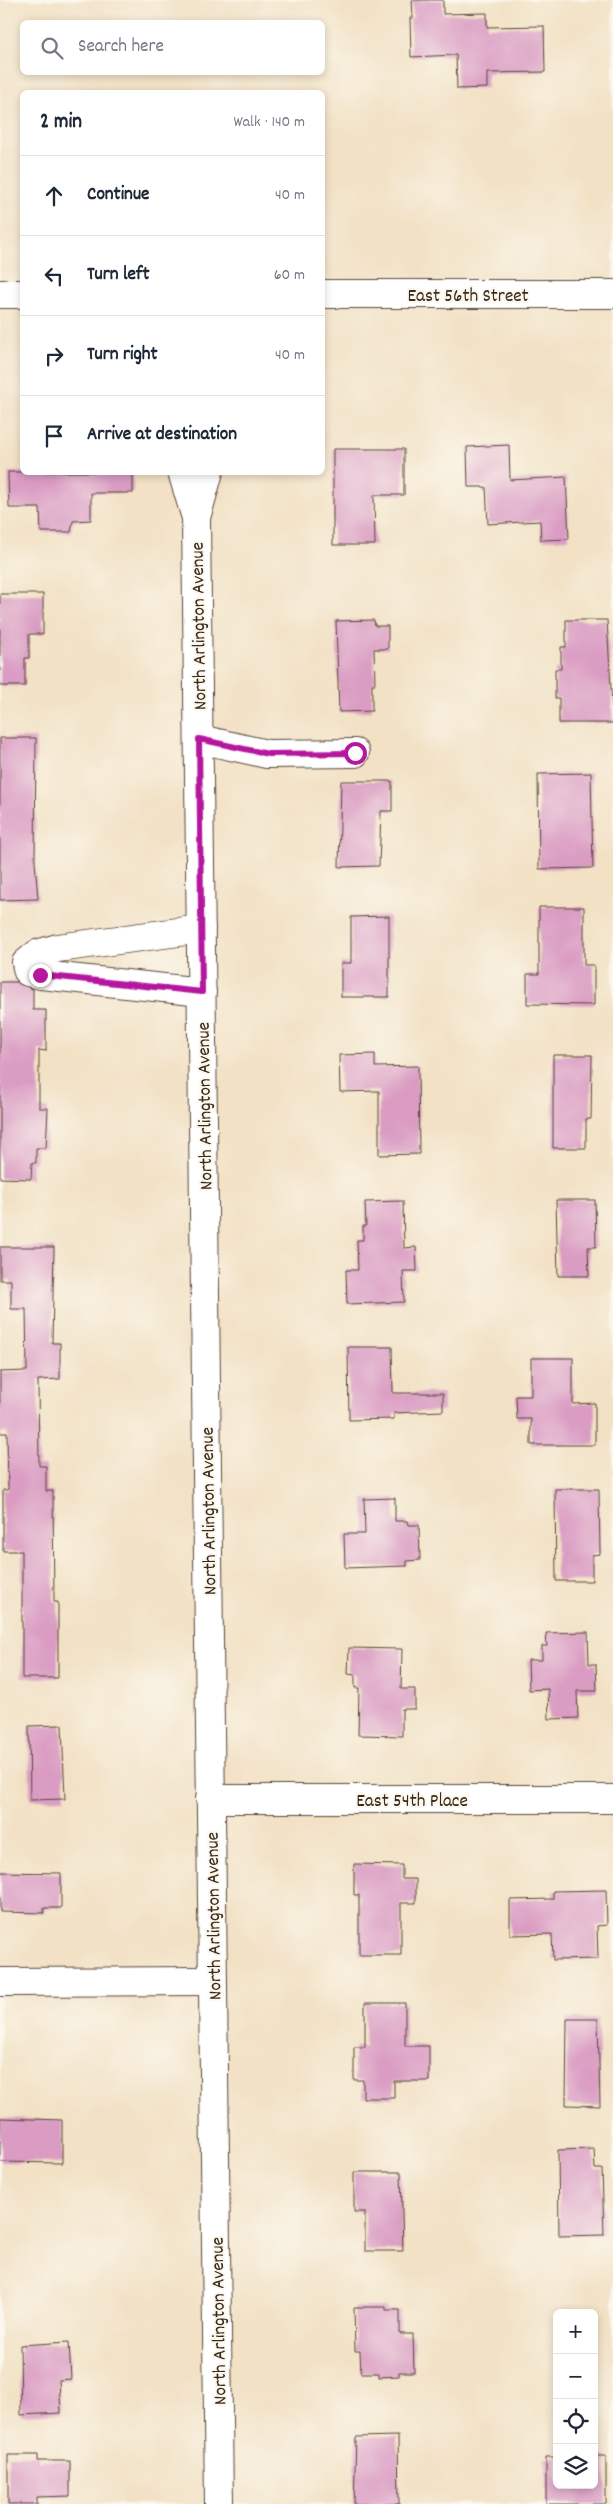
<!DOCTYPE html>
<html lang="en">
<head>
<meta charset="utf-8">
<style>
	body { margin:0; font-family:Dekko,sans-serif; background:#f2f2f3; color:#1f2937 }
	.controls { position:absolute; right:15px; bottom:15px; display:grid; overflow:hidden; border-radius:8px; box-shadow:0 2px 8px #0003 }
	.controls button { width:45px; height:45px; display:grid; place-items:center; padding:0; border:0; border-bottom:1px solid #e0e1e3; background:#fff; color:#1f2937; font:25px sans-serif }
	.stop { position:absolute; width:15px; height:15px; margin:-11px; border:4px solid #b5179e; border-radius:50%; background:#fff }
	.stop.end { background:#b5179e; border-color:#fff; box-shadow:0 1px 5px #0008 }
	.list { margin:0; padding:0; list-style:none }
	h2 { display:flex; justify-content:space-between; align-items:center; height:65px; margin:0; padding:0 20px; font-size:21px }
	h2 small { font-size:16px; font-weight:400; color:#747a83 }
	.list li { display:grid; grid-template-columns:32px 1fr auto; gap:15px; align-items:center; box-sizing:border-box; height:80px; padding:0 20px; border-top:1px solid #e0e1e3 }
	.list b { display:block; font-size:19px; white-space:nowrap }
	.list em { font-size:16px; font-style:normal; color:#747a83 }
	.icon { flex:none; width:28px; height:28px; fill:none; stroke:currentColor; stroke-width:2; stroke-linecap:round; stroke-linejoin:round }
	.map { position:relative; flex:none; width:613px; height:2504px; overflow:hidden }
	.search { position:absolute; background:#fff; box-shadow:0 2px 8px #0003; left:20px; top:20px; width:305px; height:55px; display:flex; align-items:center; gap:12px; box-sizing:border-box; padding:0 18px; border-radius:8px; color:#747a83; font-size:19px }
	.panel { position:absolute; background:#fff; box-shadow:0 2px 8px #0003; left:20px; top:90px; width:305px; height:385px; border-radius:8px }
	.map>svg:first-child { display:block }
	.building { fill:#da9cc3 }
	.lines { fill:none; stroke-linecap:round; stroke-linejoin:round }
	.minor-casing { stroke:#564537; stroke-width:30 }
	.major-casing { stroke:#564537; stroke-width:30 }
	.minor { stroke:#fff; stroke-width:28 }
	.major { stroke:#fff; stroke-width:28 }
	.route { stroke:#b5179e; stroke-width:6 }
	.labels { text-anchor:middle; stroke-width:4; stroke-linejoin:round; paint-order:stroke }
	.street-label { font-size:19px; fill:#3b2a1e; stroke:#fbf7ec }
</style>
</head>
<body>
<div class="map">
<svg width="613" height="2504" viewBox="0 0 613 2504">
	<rect width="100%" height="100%" fill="#fbf7ec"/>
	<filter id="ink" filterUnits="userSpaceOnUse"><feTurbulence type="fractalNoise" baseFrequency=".02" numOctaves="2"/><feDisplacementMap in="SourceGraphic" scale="10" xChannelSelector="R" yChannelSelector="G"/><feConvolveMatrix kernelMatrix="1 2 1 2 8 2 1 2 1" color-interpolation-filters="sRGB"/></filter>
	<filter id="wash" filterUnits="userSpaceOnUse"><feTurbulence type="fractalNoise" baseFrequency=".0096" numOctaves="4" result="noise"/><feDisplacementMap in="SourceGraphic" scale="20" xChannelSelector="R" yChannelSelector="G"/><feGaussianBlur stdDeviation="1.12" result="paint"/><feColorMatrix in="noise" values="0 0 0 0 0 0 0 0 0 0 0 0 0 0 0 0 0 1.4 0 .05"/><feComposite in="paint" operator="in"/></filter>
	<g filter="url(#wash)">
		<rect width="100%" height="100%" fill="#f2e1c5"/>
		<g id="blocks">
			<path class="building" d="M 412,0 L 443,0 L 443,14 L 487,13 L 487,27 L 544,26 L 545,72 L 487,73 L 487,88 L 457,89 L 456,55 L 411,57 L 410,18 L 413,18 Z
				M 509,445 L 510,480 L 566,477 L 569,539 L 541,540 L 540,521 L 488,524 L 486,487 L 468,487 L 467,447 Z
				M 333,449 L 404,449 L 404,495 L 374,495 L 375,545 L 333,545 Z
				M 8,472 L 133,472 L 133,493 L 91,493 L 91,520 L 73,521 L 71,532 L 41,532 L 40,508 L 9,508 Z
				M 0,594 L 43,594 L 43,634 L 29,634 L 29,658 L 25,658 L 25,686 L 0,686 Z
				M 374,620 L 375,626 L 388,626 L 388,649 L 374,649 L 375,684 L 372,684 L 372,711 L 339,712 L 336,621 Z
				M 566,620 L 607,620 L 613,723 L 559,723 L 559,698 L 555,698 L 555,669 L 561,669 L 561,647 L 566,647 Z
				M 0,738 L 36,738 L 35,862 L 38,899 L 0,900 Z
				M 591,773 L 593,868 L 539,869 L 538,774 Z
				M 341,781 L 392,781 L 392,811 L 381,811 L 379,866 L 339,867 Z
				M 539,907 L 584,907 L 584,965 L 594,965 L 594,1005 L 527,1004 L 527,974 L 539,974 Z
				M 389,916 L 389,997 L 341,997 L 341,963 L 351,963 L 351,917 Z
				M 0,982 L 16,982 L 33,989 L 33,1010 L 46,1010 L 46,1051 L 39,1050 L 39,1108 L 48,1108 L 46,1148 L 36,1148 L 36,1163 L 32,1163 L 31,1179 L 0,1178 Z
				M 375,1054 L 375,1067 L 418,1066 L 419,1154 L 379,1155 L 379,1091 L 340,1092 L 339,1055 Z
				M 553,1055 L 592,1055 L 591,1119 L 586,1119 L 586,1148 L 553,1148 Z
				M 556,1200 L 595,1200 L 596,1247 L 588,1247 L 589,1276 L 558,1276 Z
				M 403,1201 L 404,1248 L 416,1247 L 417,1271 L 403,1271 L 404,1302 L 347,1304 L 346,1270 L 358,1270 L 357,1240 L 363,1240 L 363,1226 L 366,1226 L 365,1202 Z
				M 0,1247 L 54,1247 L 52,1343 L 60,1343 L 60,1379 L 38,1380 L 39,1466 L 46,1466 L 46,1491 L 53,1491 L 54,1602 L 58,1602 L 58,1678 L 22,1678 L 22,1551 L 3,1551 L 3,1490 L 8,1490 L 7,1433 L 0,1433 L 0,1372 L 27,1371 L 26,1309 L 11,1309 L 11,1280 L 0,1280 Z
				M 348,1347 L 392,1347 L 393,1393 L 443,1393 L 443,1411 L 394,1413 L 394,1419 L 349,1420 Z
				M 531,1358 L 573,1358 L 573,1404 L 595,1403 L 595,1445 L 531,1445 L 531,1419 L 517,1419 L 516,1396 L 531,1396 Z
				M 555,1489 L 599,1489 L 600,1554 L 592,1555 L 592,1581 L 556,1581 Z
				M 395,1498 L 395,1521 L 407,1521 L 408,1525 L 419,1525 L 420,1560 L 407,1561 L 407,1566 L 345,1568 L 344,1534 L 365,1534 L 364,1499 Z
				M 588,1632 L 589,1664 L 596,1664 L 597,1691 L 577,1691 L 578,1718 L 549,1719 L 548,1689 L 529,1690 L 528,1660 L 542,1660 L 542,1646 L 547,1646 L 546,1633 Z
				M 349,1648 L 402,1649 L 401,1689 L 415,1689 L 415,1709 L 402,1709 L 402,1736 L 358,1735 L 359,1688 L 355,1688 L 355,1675 L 348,1674 Z
				M 62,1725 L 65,1799 L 30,1800 L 29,1726 Z
				M 354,1864 L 402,1865 L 402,1879 L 416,1879 L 416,1903 L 401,1903 L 401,1955 L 359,1955 L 359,1895 L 354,1895 Z
				M 0,1872 L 61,1873 L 61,1908 L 44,1908 L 44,1913 L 0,1912 Z
				M 606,1890 L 607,1925 L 597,1926 L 598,1959 L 553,1960 L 552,1934 L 510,1935 L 510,1900 L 553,1899 L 553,1891 Z
				M 365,2003 L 405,2003 L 405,2046 L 429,2046 L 429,2081 L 394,2081 L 394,2098 L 363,2098 L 363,2080 L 354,2080 L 354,2047 L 365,2047 Z
				M 567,2019 L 598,2019 L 600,2106 L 566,2105 Z
				M 0,2118 L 62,2120 L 62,2163 L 0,2162 Z
				M 594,2149 L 595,2169 L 602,2169 L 604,2235 L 559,2236 L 558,2150 Z
				M 354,2172 L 401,2172 L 403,2251 L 365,2251 L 365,2212 L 354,2212 Z
				M 354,2307 L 386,2307 L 386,2310 L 400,2310 L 400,2334 L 413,2334 L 414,2372 L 399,2372 L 399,2376 L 379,2377 L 379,2373 L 361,2373 L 360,2351 L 355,2351 Z
				M 69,2342 L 71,2379 L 59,2380 L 61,2413 L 21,2415 L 20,2345 Z
				M 398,2436 L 399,2504 L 354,2504 L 356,2437 Z
				M 8,2455 L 38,2455 L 38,2461 L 70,2461 L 70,2496 L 37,2497 L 37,2504 L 8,2504 Z
				M 594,2456 L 606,2456 L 606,2504 L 546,2504 L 546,2457 L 557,2457 L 557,2485 L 594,2485 Z"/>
		</g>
	</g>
	<g filter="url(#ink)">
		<use href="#blocks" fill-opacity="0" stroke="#564537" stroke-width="1"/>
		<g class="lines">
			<g class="minor-casing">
				<path id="minor" d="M 199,739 L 267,754 L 355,753
					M 201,929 L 58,948 L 37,954 L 26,963 L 28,972 L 41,975 L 202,992
					M 210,1799 L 613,1799
					M 0,1982 L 212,1981"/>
			</g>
			<g class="major-casing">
				<path id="major" d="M 0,294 L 22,294
					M 322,294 L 613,294
					M 182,472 L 196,518 L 219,2504
					M 196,518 L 209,472"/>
			</g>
			<use href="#minor" class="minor"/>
			<use href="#major" class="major"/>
		</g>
	</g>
	<g class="lines" filter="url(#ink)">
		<path class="route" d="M 40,975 L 202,992 L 199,739 L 268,754 L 355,753"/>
	</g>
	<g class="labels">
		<g class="street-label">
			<text x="468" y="301">East 56th Street</text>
			<text transform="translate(197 626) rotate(-91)" y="7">North Arlington Avenue</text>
			<text transform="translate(203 1106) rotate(-91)" y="7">North Arlington Avenue</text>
			<text transform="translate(207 1511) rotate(-91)" y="7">North Arlington Avenue</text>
			<text x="412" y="1806">East 54th Place</text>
			<text transform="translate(212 1916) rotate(-91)" y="7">North Arlington Avenue</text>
			<text transform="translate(217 2321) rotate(-91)" y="7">North Arlington Avenue</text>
		</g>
	</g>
</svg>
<div class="controls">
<button>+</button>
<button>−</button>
<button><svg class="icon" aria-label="locate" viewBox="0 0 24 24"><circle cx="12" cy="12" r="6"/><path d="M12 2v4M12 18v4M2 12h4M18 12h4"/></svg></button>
<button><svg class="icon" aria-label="layers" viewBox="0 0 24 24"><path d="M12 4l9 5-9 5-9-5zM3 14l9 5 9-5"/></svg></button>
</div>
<div class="stop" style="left:355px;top:753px"></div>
<div class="stop end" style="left:40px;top:975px"></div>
<div class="search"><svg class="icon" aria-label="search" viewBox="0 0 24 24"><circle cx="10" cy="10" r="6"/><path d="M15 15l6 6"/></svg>Search here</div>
<section class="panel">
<h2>2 min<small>Walk · 140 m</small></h2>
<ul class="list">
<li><svg class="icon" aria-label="ahead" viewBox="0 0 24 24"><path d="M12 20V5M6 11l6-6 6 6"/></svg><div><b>Continue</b></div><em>40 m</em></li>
<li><svg class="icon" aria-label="left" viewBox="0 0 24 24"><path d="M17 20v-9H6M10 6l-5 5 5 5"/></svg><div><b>Turn left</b></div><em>60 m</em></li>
<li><svg class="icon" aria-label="right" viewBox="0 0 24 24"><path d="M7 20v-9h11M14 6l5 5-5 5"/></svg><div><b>Turn right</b></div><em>40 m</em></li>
<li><svg class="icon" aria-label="arrive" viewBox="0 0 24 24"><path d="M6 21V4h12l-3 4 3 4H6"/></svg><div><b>Arrive at destination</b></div></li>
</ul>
</section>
</div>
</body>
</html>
